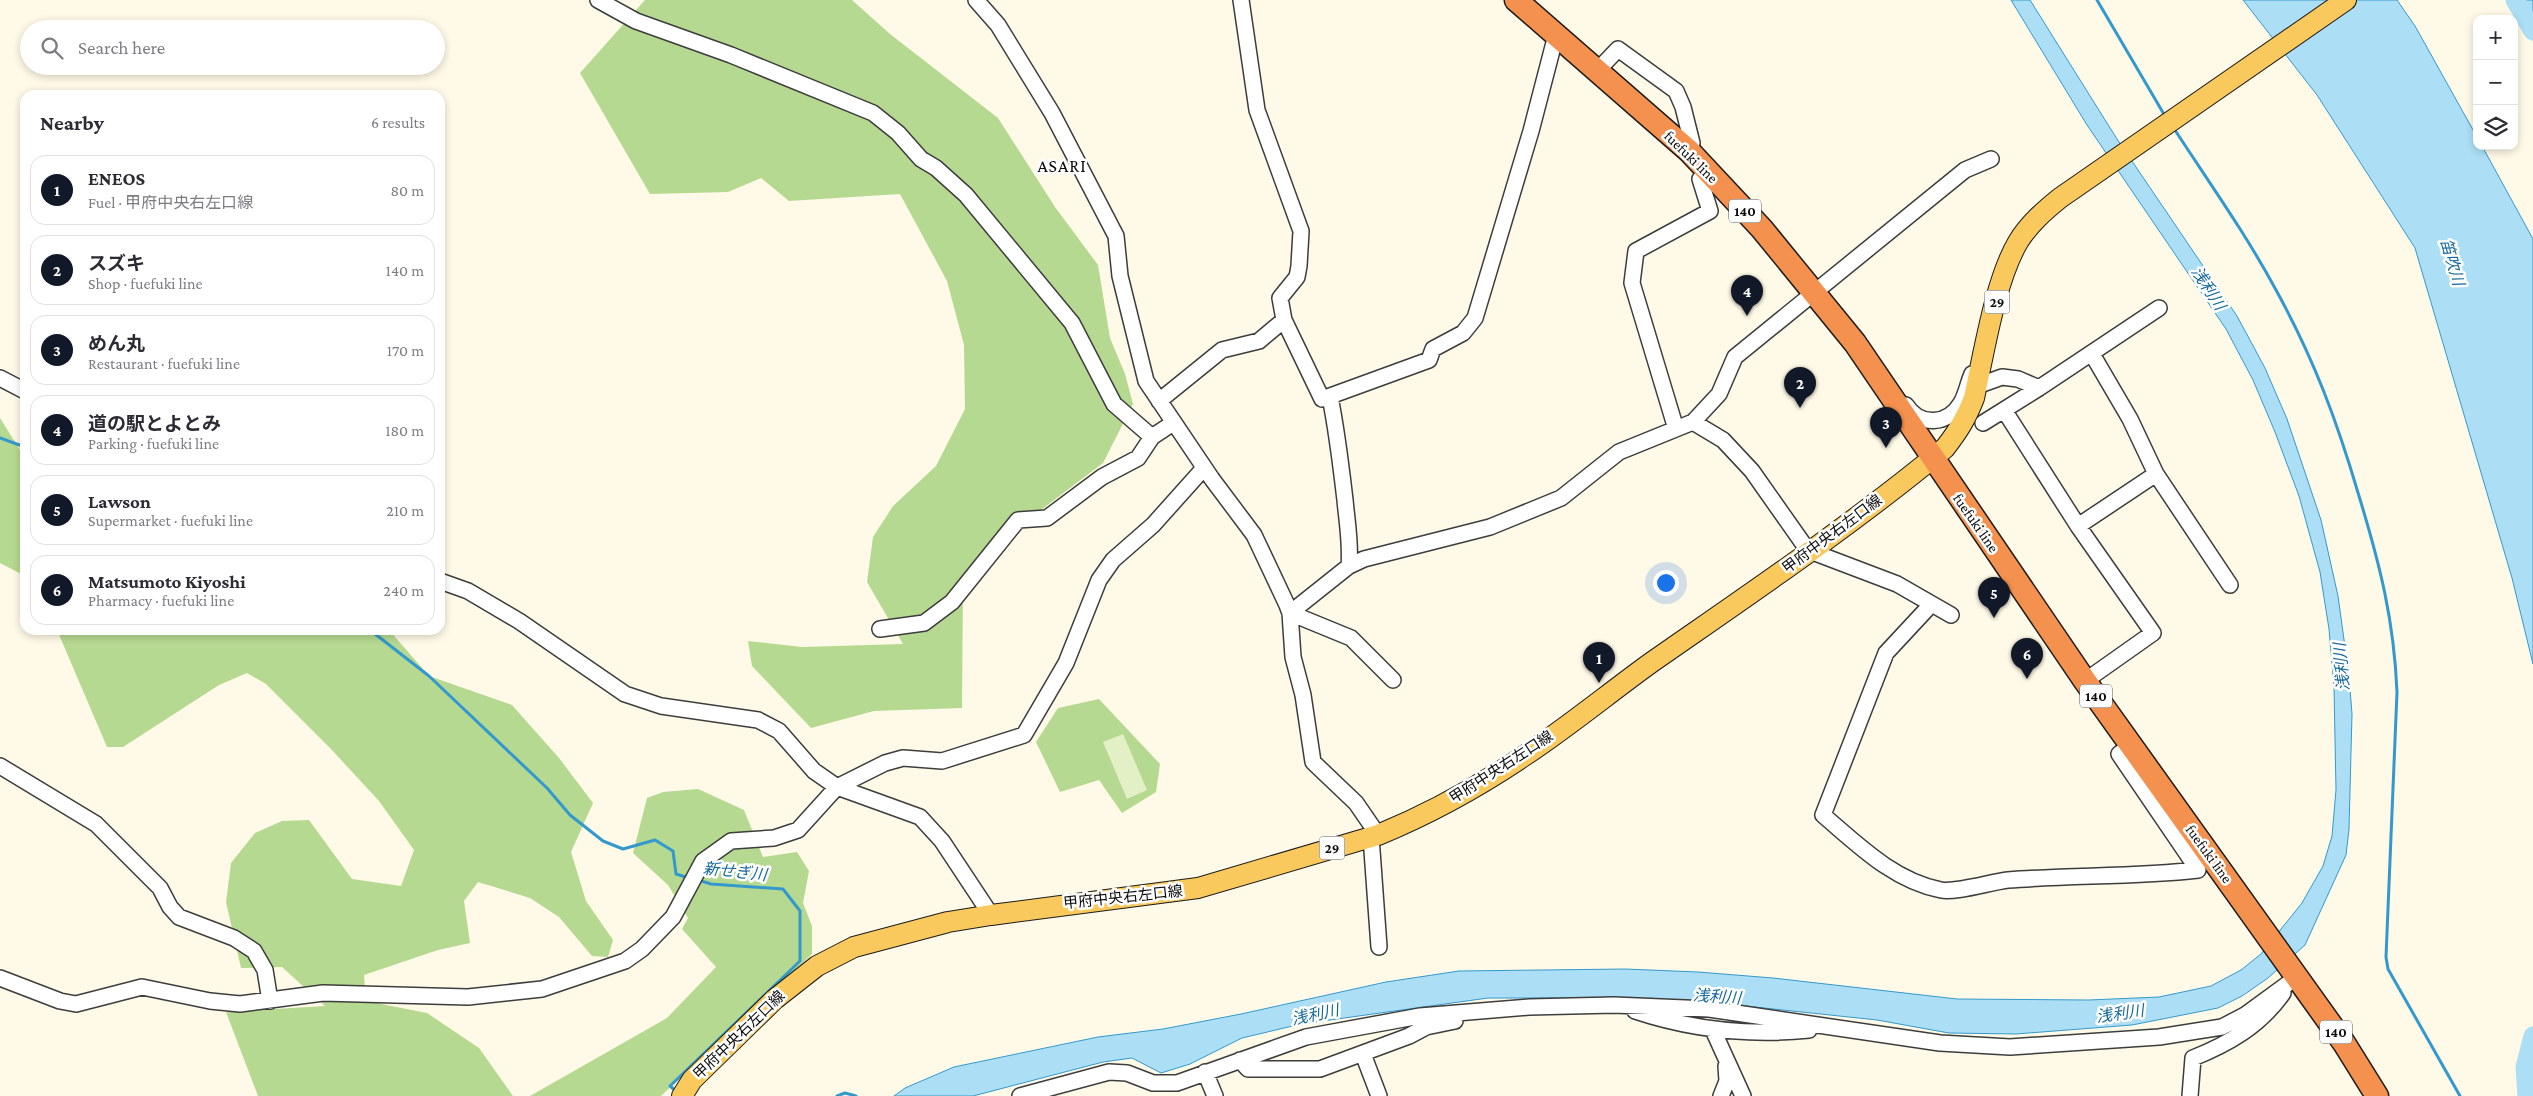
<!DOCTYPE html>
<html lang="en">
<head>
<meta charset="utf-8">
<style>
	body { margin:0; font-family:"Crimson Pro","Noto Sans JP",serif; background:#f2f2f3; color:#2b2b33 }
	.controls { position:absolute; right:15px; top:15px; display:grid; overflow:hidden; border-radius:10px; box-shadow:0 2px 8px #0003 }
	.controls button { width:45px; height:45px; display:grid; place-items:center; padding:0; border:0; border-bottom:1px solid #e1e1e2; background:#fff; color:#2b2b33; font:25px sans-serif }
	.you { position:absolute; left:1665px; top:582px; width:18px; height:18px; margin:-12px; border:4px solid #fff; border-radius:50%; background:#1a73e8; box-shadow:0 0 0 8px #1a73e833 }
	.badge { display:grid; place-items:center; width:32px; height:32px; border-radius:50%; background:#111827; color:#fff; font-size:16px; font-weight:700 }
	.pin { position:absolute; translate:-50% -41px; filter:drop-shadow(0 1px 2px #0008) }
	.pin::after { content:''; position:absolute; top:26px; width:18px; height:15px; background:inherit; clip-path:polygon(0 0,100% 0,50% 100%) }
	.list { margin:0; padding:0; list-style:none }
	h2 { display:flex; justify-content:space-between; align-items:center; height:65px; margin:0; padding:0 20px; font-size:21px }
	h2 small { font-size:16px; font-weight:400; color:#7c7c81 }
	.list li { display:grid; grid-template-columns:32px 1fr auto; gap:15px; align-items:center; box-sizing:border-box; height:70px; margin:0 10px 10px; padding:0 10px; border:1px solid #e1e1e2; border-radius:15px }
	.list b { display:block; font-size:19px; white-space:nowrap }
	.list p { margin:0; font-size:16px; white-space:nowrap; color:#7c7c81 }
	.list em { font-size:16px; font-style:normal; color:#7c7c81 }
	.icon { flex:none; width:28px; height:28px; fill:none; stroke:currentColor; stroke-width:2; stroke-linecap:round; stroke-linejoin:round }
	.map { position:relative; flex:none; width:2533px; height:1096px; overflow:hidden }
	.search { position:absolute; background:#fff; box-shadow:0 2px 8px #0003; left:20px; top:20px; width:425px; height:55px; display:flex; align-items:center; gap:12px; box-sizing:border-box; padding:0 18px; border-radius:28px; color:#7c7c81; font-size:19px }
	.panel { position:absolute; background:#fff; box-shadow:0 2px 8px #0003; left:20px; top:90px; width:425px; height:545px; border-radius:15px }
	.map>svg:first-child { display:block }
	.forest { fill:#b6d991 }
	.pitch { fill:#e3efc4 }
	.water { fill:#acdff6; stroke:#3399cd }
	.lines { fill:none; stroke-linecap:round; stroke-linejoin:round }
	.stream { stroke:#3399cd; stroke-width:3 }
	.river { stroke:#acdff6; stroke-width:19 }
	.minor-casing { stroke:#3d3d3d; stroke-width:18 }
	.major-casing { stroke:#1b1b1b; stroke-width:22 }
	.highway-casing { stroke:#1b1b1b; stroke-width:25 }
	.minor { stroke:#fff; stroke-width:15 }
	.major { stroke:#f9c95d; stroke-width:20 }
	.highway { stroke:#f5914f; stroke-width:22 }
	.labels { text-anchor:middle; stroke-width:5; stroke-linejoin:round; paint-order:stroke }
	.shield { fill:#fff; stroke:#545454; stroke-width:1 }
	.shield-label { font-size:14px; font-weight:bold; fill:#0a0a0a }
	.street-label { font-size:15px; fill:#0a0a0a; stroke:#fff }
	.water-label { font-size:16px; font-style:italic; fill:#15699b; stroke:#fff }
	.quarter-label { font-size:18px; letter-spacing:1px; fill:#0a0a0a; stroke:#fff }
</style>
</head>
<body>
<div class="map">
<svg width="2533" height="1096" viewBox="0 0 2533 1096">
	<rect width="100%" height="100%" fill="#fff9e7"/>
	<path class="forest" d="M 645,0 L 852,0 L 890,34 L 998,118 L 1055,207 L 1098,265 L 1110,338 L 1125,374 L 1133,404 L 1103,463 L 1037,513 L 963,581 L 962,708 L 874,711 L 811,728 L 752,666 L 748,641 L 802,647 L 903,644 L 867,582 L 873,537 L 893,506 L 936,466 L 965,409 L 964,345 L 947,281 L 900,194 L 789,201 L 761,178 L 728,192 L 650,194 L 580,73 Z
		M 0,418 L 25,458 L 25,576 L 0,563 Z
		M 57,630 L 389,630 L 429,676 L 512,705 L 559,758 L 593,803 L 571,852 L 586,901 L 613,940 L 608,957 L 592,956 L 559,917 L 530,898 L 478,882 L 464,901 L 470,943 L 438,950 L 364,975 L 366,1001 L 427,1013 L 479,1048 L 513,1096 L 258,1096 L 226,1012 L 325,1006 L 282,967 L 241,968 L 226,902 L 231,863 L 255,833 L 282,821 L 309,820 L 352,879 L 401,886 L 414,850 L 379,801 L 331,749 L 266,684 L 247,673 L 219,685 L 123,747 L 107,747 Z
		M 1099,699 L 1160,764 L 1156,792 L 1122,813 L 1099,780 L 1060,792 L 1036,742 L 1058,708 Z
		M 698,789 L 744,810 L 763,857 L 797,852 L 809,871 L 803,903 L 812,926 L 812,954 L 661,1096 L 530,1096 L 667,1018 L 716,967 L 682,929 L 688,918 L 668,885 L 633,853 L 647,798 L 663,792 Z"/>
	<path class="pitch" d="M 1123,734 L 1147,790 L 1127,799 L 1103,742 Z"/>
	<path class="water" d="M 2011,0 L 2030,0 L 2117,139 L 2237,316 L 2265,368 L 2287,419 L 2321,520 L 2338,596 L 2349,676 L 2352,714 L 2349,829 L 2346,855 L 2305,945 L 2268,978 L 2242,996 L 2218,1008 L 2132,1025 L 2016,1034 L 1949,1033 L 1877,1020 L 1698,1001 L 1617,998 L 1488,998 L 1301,1024 L 1242,1038 L 1190,1064 L 1161,1073 L 1132,1058 L 1103,1062 L 973,1096 L 894,1096 L 905,1088 L 954,1067 L 1098,1037 L 1163,1029 L 1241,1014 L 1386,982 L 1459,971 L 1625,969 L 1698,972 L 1773,978 L 1957,999 L 2089,1000 L 2159,997 L 2211,986 L 2241,970 L 2261,954 L 2302,903 L 2323,866 L 2332,836 L 2336,790 L 2334,687 L 2329,629 L 2320,572 L 2299,496 L 2275,432 L 2253,380 L 2226,329 L 2087,125 Z
		M 2243,0 L 2397,0 L 2415,26 L 2477,137 L 2477,146 L 2482,146 L 2533,239 L 2533,664 L 2512,578 L 2415,248 L 2317,95 Z
		M 2517,0 L 2533,0 L 2533,36 Z"/>
	<g class="lines">
		<path class="stream" d="M 2097,0 L 2165,116
			M 2173,127 C 2208,181 2246,234 2276,290 C 2314,359 2337,421 2359,496 C 2380,565 2394,620 2397,692 L 2386,957 L 2388,969 L 2460,1096
			M 0,438 L 25,447
			M 370,630 L 429,676 L 547,788 L 570,815 L 603,841 L 623,849 L 655,840 L 673,851 L 676,874 L 689,878
			M 677,1092 L 670,1086 L 800,961 L 800,911 L 783,889 L 711,884 L 698,880
			M 837,1096 L 845,1093 L 856,1096"/>
		<path class="river" d="M 2515,0 L 2533,31
			M 2527,1096 L 2525,1067 L 2533,1036"/>
		<g class="minor-casing">
			<path id="minor" d="M 598,0 L 636,21 L 731,55 L 873,113 L 898,133 L 921,159 L 936,168 L 966,195 L 1072,323 L 1114,404 L 1152,437
				M 976,0 L 998,25 L 1052,113 L 1116,236 L 1120,276 L 1146,381 L 1212,479 L 1254,535 L 1287,605 L 1290,613 L 1293,657 L 1303,695 L 1313,762 L 1356,803 L 1378,835
				M 1241,0 L 1257,110 L 1301,231 L 1299,266 L 1297,277 L 1280,298 L 1284,320 L 1322,399 L 1429,360 L 1433,349 L 1463,333 L 1475,318 L 1531,131 L 1556,35
				M 1597,71 L 1618,49 L 1676,91 L 1683,107 L 1692,143 L 1689,151
				M 2092,354 L 2130,419 L 2156,474 L 2230,585
				M 0,378 L 25,391
				M 1977,386 L 2002,377 L 2018,379 L 2039,388 L 1983,423
				M 2039,388 L 2159,308
				M 1330,397 C 1337,431 1341,466 1345,500 C 1347,522 1351,544 1349,566
				M 1159,401 L 1222,350 L 1259,341 L 1284,320
				M 1906,405 C 1920,427 1948,425 1961,403 C 1966,395 1968,383 1972,374
				M 2004,410 L 2078,526 L 2153,633 L 2085,681
				M 1693,422 L 1723,440 L 1752,471 L 1809,552
				M 1676,429 L 1632,283 L 1636,251 L 1710,211 L 1700,179 L 1707,171
				M 2078,526 L 2156,474
				M 1812,549 L 1818,554 L 1897,584 L 1951,615
				M 440,581 L 468,591 L 519,621 L 625,694 L 661,706 L 758,720 L 779,731 L 814,771 L 837,787 L 920,817 L 942,841 L 991,915
				M 1930,603 L 1926,610 L 1886,653 L 1823,815 C 1858,845 1894,881 1941,890 C 1955,893 1991,882 2008,880 C 2072,875 2135,877 2198,870 L 2119,754 L 2131,745
				M 1290,613 L 1349,566 L 1364,559 L 1490,527 L 1561,498 L 1619,452 L 1693,422 L 1719,394 L 1735,357 L 1965,170 L 1991,159
				M 1290,613 L 1351,638 L 1393,680
				M 880,629 L 924,623 L 952,602 L 1018,520 L 1047,518 L 1102,477 L 1138,458 L 1152,437 L 1173,423
				M 0,766 L 96,824 L 160,888 L 170,907 L 179,917 L 234,938 L 254,951 L 265,970 L 270,1001
				M 1371,837 L 1379,947
				M 0,978 L 60,1001 L 76,1004 L 142,987 L 210,1001 L 240,1004 L 323,993 L 468,997 L 542,989 L 625,961 L 642,949 L 673,917 L 703,861 L 731,841 L 774,838 L 798,830 L 837,787 L 885,763 L 903,758 L 942,761 L 1024,735 L 1066,663 L 1099,580 L 1113,560 L 1153,525 L 1204,468
				M 1635,1011 C 1692,1030 1749,1036 1809,1030
				M 1713,1030 L 1743,1096
				M 1363,1054 L 1379,1096
				M 1240,1060 L 1248,1069 L 1320,1069 L 1409,1036 L 1426,1027 L 1455,1021
				M 1205,1072 L 1215,1096
				M 1020,1096 L 1109,1072 L 1127,1073 L 1153,1083 L 1177,1083 L 1306,1037 L 1420,1016 L 1529,1007 L 1614,1005 L 1709,1009 L 1940,1043 L 2010,1047 L 2159,1037 L 2222,1027 L 2245,1015 L 2297,977
				M 1721,1096 L 1727,1081 L 1726,1066
				M 2190,1096 L 2193,1058 C 2228,1044 2260,1026 2283,993"/>
		</g>
		<g class="major-casing">
			<path id="major" d="M 682,1096 L 692,1080 L 775,999 L 817,966 L 854,947 L 948,922 L 991,915 L 1198,888 L 1378,835 C 1429,814 1478,787 1524,756 C 1568,727 1609,693 1652,662 C 1751,593 1852,525 1945,448 C 1958,431 1966,419 1974,398 C 1984,353 1995,281 2018,242 C 2029,224 2044,211 2060,198 L 2346,0"/>
		</g>
		<g class="highway-casing">
			<path id="highway" d="M 1516,0 L 1689,151 L 1762,229 L 1855,343 L 2085,681 L 2344,1043 L 2377,1096"/>
		</g>
		<use href="#minor" class="minor"/>
		<use href="#major" class="major"/>
		<use href="#highway" class="highway"/>
	</g>
	<g class="labels">
		<g class="shield">
			<rect x="1729" y="199.5" width="32" height="23" rx="4"/>
			<rect x="1984.5" y="290.5" width="25" height="23" rx="4"/>
			<rect x="2080" y="684.5" width="32" height="23" rx="4"/>
			<rect x="1319.5" y="836.5" width="25" height="23" rx="4"/>
			<rect x="2320" y="1020.5" width="32" height="23" rx="4"/>
		</g>
		<g class="shield-label">
			<text x="1745" y="216">140</text>
			<text x="1997" y="307">29</text>
			<text x="2096" y="701">140</text>
			<text x="1332" y="853">29</text>
			<text x="2336" y="1037">140</text>
		</g>
		<g class="street-label">
			<text transform="translate(1691 157) rotate(44)" y="5">fuefuki line</text>
			<text transform="translate(1976 523) rotate(55)" y="5">fuefuki line</text>
			<text transform="translate(1832 534) rotate(-37)" y="5">甲府中央右左口線</text>
			<text transform="translate(1501 767) rotate(-33)" y="5">甲府中央右左口線</text>
			<text transform="translate(2209 854) rotate(54)" y="5">fuefuki line</text>
			<text transform="translate(1123 897) rotate(-6)" y="5">甲府中央右左口線</text>
			<text transform="translate(739 1035) rotate(-44)" y="5">甲府中央右左口線</text>
		</g>
		<g class="water-label">
			<text transform="translate(2453 262) rotate(74)" y="6">笛吹川</text>
			<text transform="translate(2209 288) rotate(57)" y="6">浅利川</text>
			<text transform="translate(2341 667) rotate(-95)" y="6">浅利川</text>
			<text transform="translate(735 871) rotate(6)" y="6">新せぎ川</text>
			<text transform="translate(1717 996) rotate(4)" y="6">浅利川</text>
			<text transform="translate(2120 1013) rotate(-8)" y="6">浅利川</text>
			<text transform="translate(1315 1014) rotate(-12)" y="6">浅利川</text>
		</g>
		<g class="quarter-label">
			<text x="1062" y="172">ASARI</text>
		</g>
	</g>
</svg>
<div class="controls">
<button>+</button>
<button>−</button>
<button><svg class="icon" aria-label="layers" viewBox="0 0 24 24"><path d="M12 4l9 5-9 5-9-5zM3 14l9 5 9-5"/></svg></button>
</div>
<div class="you"></div>
<div class="pin badge" style="left:1599px;top:683px">1</div>
<div class="pin badge" style="left:1800px;top:408px">2</div>
<div class="pin badge" style="left:1886px;top:448px">3</div>
<div class="pin badge" style="left:1747px;top:316px">4</div>
<div class="pin badge" style="left:1994px;top:618px">5</div>
<div class="pin badge" style="left:2027px;top:679px">6</div>
<div class="search"><svg class="icon" aria-label="search" viewBox="0 0 24 24"><circle cx="10" cy="10" r="6"/><path d="M15 15l6 6"/></svg>Search here</div>
<section class="panel">
<h2>Nearby<small>6 results</small></h2>
<ul class="list">
<li><span class="badge">1</span><div><b>ENEOS</b><p>Fuel · 甲府中央右左口線</p></div><em>80 m</em></li>
<li><span class="badge">2</span><div><b>スズキ</b><p>Shop · fuefuki line</p></div><em>140 m</em></li>
<li><span class="badge">3</span><div><b>めん丸</b><p>Restaurant · fuefuki line</p></div><em>170 m</em></li>
<li><span class="badge">4</span><div><b>道の駅とよとみ</b><p>Parking · fuefuki line</p></div><em>180 m</em></li>
<li><span class="badge">5</span><div><b>Lawson</b><p>Supermarket · fuefuki line</p></div><em>210 m</em></li>
<li><span class="badge">6</span><div><b>Matsumoto Kiyoshi</b><p>Pharmacy · fuefuki line</p></div><em>240 m</em></li>
</ul>
</section>
</div>
</body>
</html>
